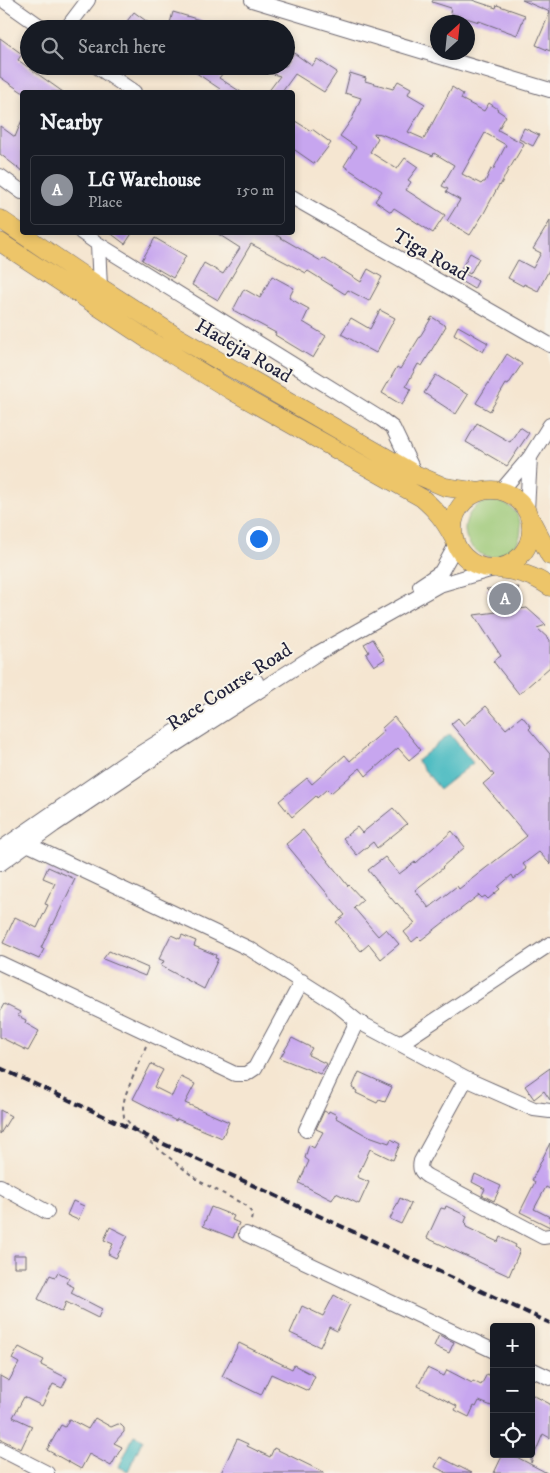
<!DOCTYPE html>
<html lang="en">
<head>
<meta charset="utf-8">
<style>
	body { margin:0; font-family:"IM FELL DW Pica",serif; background:#20242c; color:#f1f3f6 }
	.controls { position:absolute; right:15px; bottom:15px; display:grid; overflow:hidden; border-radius:5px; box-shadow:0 2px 8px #0003 }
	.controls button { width:45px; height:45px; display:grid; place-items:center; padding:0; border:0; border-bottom:1px solid #363941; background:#171b24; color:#f1f3f6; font:25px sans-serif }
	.compass { position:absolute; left:430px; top:15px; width:45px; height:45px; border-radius:50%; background:#171b24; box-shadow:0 2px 8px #0003; rotate:27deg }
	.you { position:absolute; left:258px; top:538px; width:18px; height:18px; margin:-12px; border:4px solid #fff; border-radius:50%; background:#1a73e8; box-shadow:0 0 0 8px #1a73e833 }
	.badge { display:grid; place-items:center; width:32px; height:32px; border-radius:50%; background:#8c9099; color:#fff; font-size:16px; font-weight:700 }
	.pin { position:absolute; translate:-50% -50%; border:2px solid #fff; box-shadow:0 1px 5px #0006 }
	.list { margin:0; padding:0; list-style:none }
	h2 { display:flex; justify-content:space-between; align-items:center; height:65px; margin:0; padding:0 20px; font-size:21px }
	h2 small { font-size:16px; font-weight:400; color:#9ea1a6 }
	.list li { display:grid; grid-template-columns:32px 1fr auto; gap:15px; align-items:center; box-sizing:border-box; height:70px; margin:0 10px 10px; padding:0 10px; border:1px solid #363941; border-radius:5px }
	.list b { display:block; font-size:19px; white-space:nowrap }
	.list p { margin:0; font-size:16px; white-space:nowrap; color:#9ea1a6 }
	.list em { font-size:16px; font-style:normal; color:#9ea1a6 }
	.icon { flex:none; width:28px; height:28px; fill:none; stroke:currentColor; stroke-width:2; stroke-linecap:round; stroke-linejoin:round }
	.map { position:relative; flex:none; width:550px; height:1473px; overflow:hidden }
	.search { position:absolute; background:#171b24; box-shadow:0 2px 8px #0003; left:20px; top:20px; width:275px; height:55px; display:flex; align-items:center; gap:12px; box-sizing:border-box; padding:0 18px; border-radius:28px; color:#9ea1a6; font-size:19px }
	.panel { position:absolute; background:#171b24; box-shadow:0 2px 8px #0003; left:20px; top:90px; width:275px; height:145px; border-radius:5px }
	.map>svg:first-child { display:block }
	.green { fill:#9bc876; stroke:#5e7558 }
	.water { fill:#4dbcc2; stroke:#386f7e }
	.building { fill:#c7a6ef; fill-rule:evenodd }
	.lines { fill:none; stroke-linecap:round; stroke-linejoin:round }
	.minor-casing { stroke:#6c6770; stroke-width:16 }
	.major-casing { stroke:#6c6770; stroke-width:19 }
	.path { stroke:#6c6770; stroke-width:2; stroke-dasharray:4 4; stroke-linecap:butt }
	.minor { stroke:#fff; stroke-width:14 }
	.major { stroke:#edc569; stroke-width:18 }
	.rail { stroke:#22223b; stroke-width:4; stroke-dasharray:8 4; stroke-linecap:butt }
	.labels { text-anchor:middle; stroke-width:4; stroke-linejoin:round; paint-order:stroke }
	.street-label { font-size:20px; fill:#22223b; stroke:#f7f3e8 }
</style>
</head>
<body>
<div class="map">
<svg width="550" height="1473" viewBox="0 0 550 1473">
	<rect width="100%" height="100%" fill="#f7f3e8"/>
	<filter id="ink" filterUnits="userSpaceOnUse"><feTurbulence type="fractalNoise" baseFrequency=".02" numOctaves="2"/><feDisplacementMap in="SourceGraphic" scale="10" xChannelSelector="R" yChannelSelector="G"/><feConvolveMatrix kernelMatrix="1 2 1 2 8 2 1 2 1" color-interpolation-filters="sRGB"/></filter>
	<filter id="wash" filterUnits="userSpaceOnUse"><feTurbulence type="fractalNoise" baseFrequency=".0096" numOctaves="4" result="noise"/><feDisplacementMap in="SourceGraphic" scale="20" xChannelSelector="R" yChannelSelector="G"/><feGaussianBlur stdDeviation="1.12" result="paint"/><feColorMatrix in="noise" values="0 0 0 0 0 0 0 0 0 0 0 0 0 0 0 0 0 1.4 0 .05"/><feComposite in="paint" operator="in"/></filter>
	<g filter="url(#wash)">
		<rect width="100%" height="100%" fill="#f5e6d1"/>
		<path class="green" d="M465 529a28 28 0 1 1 56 0a28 28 0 1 1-56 0Z"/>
		<path class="water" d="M 450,734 L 473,763 L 440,789 L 417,761 Z
			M 134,1435 L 143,1439 L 128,1471 L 119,1467 Z"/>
		<g id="blocks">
			<path class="building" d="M 433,0 L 472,0 L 496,8 L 497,5 L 525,15 L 517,35 L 479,21 L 479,22 L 450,13 L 451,8 L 432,2 Z
				M 522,0 L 550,0 L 550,12 Z
				M 134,12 L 157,29 L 121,29 Z
				M 173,12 L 220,26 L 220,29 L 175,29 L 169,27 Z
				M 550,12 L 550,51 L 536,45 Z
				M 0,38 L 22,54 L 18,60 L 63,92 L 22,92 L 0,77 Z
				M 294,53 L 312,66 L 317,59 L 337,72 L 324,92 L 295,74 L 282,92 L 268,92 L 280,76 L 254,69 L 254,66 L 286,66 Z
				M 186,66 L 213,66 L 223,73 L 219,78 L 241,92 L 217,92 L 220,89 Z
				M 350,73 L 366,78 L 365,81 L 393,89 L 398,81 L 411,88 L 408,94 L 425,104 L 408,132 L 424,139 L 452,87 L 463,94 L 461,99 L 484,111 L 489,103 L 498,109 L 497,110 L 506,116 L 498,130 L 524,144 L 510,168 L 509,168 L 500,186 L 499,185 L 484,213 L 470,235 L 447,221 L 460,200 L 446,192 L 448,189 L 442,186 L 454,165 L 434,153 L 433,156 L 381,134 L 374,133 L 374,134 L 378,138 L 370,152 L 397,169 L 405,158 L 418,167 L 408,180 L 411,182 L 406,190 L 445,215 L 433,233 L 394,208 L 391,212 L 375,201 L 382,191 L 344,166 L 356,147 L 340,136 L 352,119 L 361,98 L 345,93 ZM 485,133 L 506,145 L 493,170 L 491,169 L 485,182 L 483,182 L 481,184 L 462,174 Z
				M 292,119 L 311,131 L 312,129 L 331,143 L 315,164 L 292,148 Z
				M 22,120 L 22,171 L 0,154 L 0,126 L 15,137 Z
				M 524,128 L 539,135 L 533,146 L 519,139 Z
				M 550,221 L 550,268 L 538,291 L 524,284 L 523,286 L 508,278 L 518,260 L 533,268 L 541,253 L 533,249 Z
				M 109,232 L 133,232 L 125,244 Z
				M 215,232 L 271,232 L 321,261 L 323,258 L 361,282 L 368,269 L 382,277 L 369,301 L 348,290 L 345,294 L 308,271 L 306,273 L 251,244 L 218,300 L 192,285 L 204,263 L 223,274 L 240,248 Z
				M 155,238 L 186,256 L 173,278 L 142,260 Z
				M 470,253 L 479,258 L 470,274 L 461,269 Z
				M 463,273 L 478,281 L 474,289 L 459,280 Z
				M 272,276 L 294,288 L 289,298 L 309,309 L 303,322 L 326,336 L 313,358 L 275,335 L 276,333 L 233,310 L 244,289 L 260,298 Z
				M 380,310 L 395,318 L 376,353 L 341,334 L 351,318 L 370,329 Z
				M 432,317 L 446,326 L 422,366 L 418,364 L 406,386 L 411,389 L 402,405 L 382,393 L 397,367 L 400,369 Z
				M 458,326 L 488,343 L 483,352 L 454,334 Z
				M 507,354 L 522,364 L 508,385 L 506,384 L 490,411 L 476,403 Z
				M 436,375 L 468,395 L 456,414 L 424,393 Z
				M 477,423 L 510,442 L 520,427 L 529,433 L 507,466 L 466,442 Z
				M 519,587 L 507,610 L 486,589 Z
				M 527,608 L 546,625 L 537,628 L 550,640 L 550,667 L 519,694 L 493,661 L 501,656 L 474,615 Z
				M 373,639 L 385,659 L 374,666 L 366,654 L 369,652 L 364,644 Z
				M 486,706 L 506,729 L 522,716 L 531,727 L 529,729 L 550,754 L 550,864 L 539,852 L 523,864 L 527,869 L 514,879 L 512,875 L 498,887 L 500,889 L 488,899 L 485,896 L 482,898 L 479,895 L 421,940 L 418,937 L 412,942 L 404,932 L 415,923 L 397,903 L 396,904 L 368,870 L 385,857 L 399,874 L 415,862 L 416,863 L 452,831 L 465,847 L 442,867 L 443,868 L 415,890 L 429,908 L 457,886 L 459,889 L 527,836 L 483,784 L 494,775 L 451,724 L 458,718 L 464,725 Z
				M 394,717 L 421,750 L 409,760 L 398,748 L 366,776 L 360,768 L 331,793 L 327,789 L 317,798 L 316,796 L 292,817 L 279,801 L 307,778 L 312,784 L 345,755 L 350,761 L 384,731 L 382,728 Z
				M 393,808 L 407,824 L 377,848 L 373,842 L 357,855 L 343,838 L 357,827 L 362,833 Z
				M 303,830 L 348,886 L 349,885 L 363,900 L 354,908 L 378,936 L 386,929 L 399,944 L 381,959 L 369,944 L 361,951 L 336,922 L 345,915 L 286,844 Z
				M 48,867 L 75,879 L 53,925 L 52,924 L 41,948 L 44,949 L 39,959 L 3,943 L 15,917 L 37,928 L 48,905 L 45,904 L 55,883 L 43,878 Z
				M 171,935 L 180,939 L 182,935 L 196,941 L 194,946 L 216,955 L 215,958 L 218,959 L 204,989 L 161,966 L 164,961 L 159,959 Z
				M 109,951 L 148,968 L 145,976 L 103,959 Z
				M 4,1004 L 20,1012 L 18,1016 L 26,1020 L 25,1023 L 39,1031 L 28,1051 L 0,1037 L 0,1011 Z
				M 292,1038 L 312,1048 L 308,1055 L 327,1064 L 320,1074 L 280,1058 Z
				M 151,1064 L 163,1070 L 154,1087 L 172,1096 L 181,1077 L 195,1084 L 185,1103 L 229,1122 L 222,1138 L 177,1119 L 176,1121 L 133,1099 Z
				M 550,1068 L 550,1100 L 544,1091 L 534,1099 L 525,1086 Z
				M 359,1072 L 392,1087 L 385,1102 L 379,1100 L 377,1103 L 356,1093 L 357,1091 L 352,1088 Z
				M 0,1110 L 11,1116 L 0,1134 Z
				M 324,1111 L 328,1113 L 329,1111 L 337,1115 L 336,1118 L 369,1137 L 369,1136 L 389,1143 L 391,1139 L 400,1144 L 393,1160 L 370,1149 L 357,1177 L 369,1182 L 359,1204 L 336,1193 L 332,1200 L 299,1183 L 309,1161 L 305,1158 L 309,1145 L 314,1148 L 323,1132 L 316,1129 Z
				M 550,1143 L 550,1189 L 546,1187 L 534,1209 L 550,1217 L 550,1227 L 520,1212 L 535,1182 L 532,1180 Z
				M 475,1174 L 501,1186 L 494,1201 L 482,1195 L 485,1189 L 472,1182 Z
				M 400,1198 L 411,1204 L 401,1224 L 390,1219 Z
				M 73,1201 L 84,1206 L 78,1220 L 67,1215 Z
				M 446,1206 L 467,1216 L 465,1222 L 467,1224 L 466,1227 L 498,1242 L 500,1237 L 516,1245 L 515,1247 L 520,1250 L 509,1276 L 427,1238 L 441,1208 L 445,1209 Z
				M 211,1207 L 234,1216 L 232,1220 L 239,1223 L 233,1238 L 203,1226 Z
				M 110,1227 L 128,1236 L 116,1258 L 108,1254 L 113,1244 L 104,1240 Z
				M 14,1255 L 26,1255 L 26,1267 L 14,1267 Z
				M 58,1272 L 69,1278 L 66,1283 L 74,1287 L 71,1293 L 102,1309 L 98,1318 L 66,1302 L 62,1312 L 38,1299 L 50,1275 L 55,1277 Z
				M 334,1295 L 350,1304 L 337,1331 L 329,1327 L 320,1347 L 290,1333 L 302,1306 L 323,1316 Z
				M 439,1335 L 454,1342 L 449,1353 L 434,1346 Z
				M 239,1343 L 292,1369 L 294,1365 L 315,1376 L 308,1391 L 271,1374 L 261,1395 L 222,1376 Z
				M 19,1347 L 44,1360 L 41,1365 L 67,1378 L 62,1388 L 53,1384 L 42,1406 L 24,1397 L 13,1417 L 32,1426 L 21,1449 L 0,1439 L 0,1376 L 9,1381 L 19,1363 L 12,1359 Z
				M 427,1368 L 444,1376 L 447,1370 L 472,1383 L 473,1381 L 481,1385 L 487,1374 L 494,1378 L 494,1407 L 479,1401 L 476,1407 L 474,1406 L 469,1417 L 455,1410 L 457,1406 L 418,1386 Z
				M 531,1394 L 550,1404 L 550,1438 L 543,1434 L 531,1463 Z
				M 95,1418 L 111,1427 L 118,1424 L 121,1425 L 124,1428 L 124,1432 L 114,1443 L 122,1447 L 111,1466 L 89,1454 L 81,1469 L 47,1450 L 61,1425 L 65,1427 L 69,1419 L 88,1429 Z
				M 237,1439 L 248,1444 L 247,1446 L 270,1457 L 274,1448 L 325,1473 L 221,1473 Z
				M 503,1454 L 511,1454 L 547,1473 L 494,1473 Z
				M 440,1457 L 472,1473 L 447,1473 L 435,1467 Z"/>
		</g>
	</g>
	<g filter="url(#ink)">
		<use href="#blocks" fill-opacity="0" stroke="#6c6770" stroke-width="1"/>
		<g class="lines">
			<g class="minor-casing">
				<path id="minor" d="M 3,0 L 44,29
					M 252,0 L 550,90
					M 66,29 L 88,0
					M 96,66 L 134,92
					M 0,176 L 22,192
					M 292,197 L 550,345
					M 81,232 L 98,244 L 381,419 L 393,428 L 415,474
					M 98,244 L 100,287
					M 501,491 L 530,457 L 550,425
					M 527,510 L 530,457
					M 420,586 L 441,572 L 456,545
					M 27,844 L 250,949 L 335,1003 L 357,1021 L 466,1079 L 534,1109 L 550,1111
					M 0,849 L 126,762 L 256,681
					M 0,864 L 54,825 L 148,762 L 318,653 L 439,585 L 493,569
					M 0,963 L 235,1074 L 246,1074 L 255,1068 L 302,981
					M 401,1043 L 550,944
					M 466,1079 L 421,1161 C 419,1169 421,1172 427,1176 L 543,1237 L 550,1236
					M 306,1130 L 357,1021
					M 0,1186 L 47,1212
					M 246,1234 L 494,1351
					M 531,1369 L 550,1378
					M 0,1449 L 47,1473"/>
			</g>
			<g class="major-casing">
				<path id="major" d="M 0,219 L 100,287 L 176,336 L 415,474 L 445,487 L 479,492
					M 0,242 L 150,341 L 232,391 L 422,498 C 436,510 444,520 453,537
					M453 529a39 39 0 1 1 78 0a39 39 0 1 1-78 0Z
					M 531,520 L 550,556
					M 499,569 C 520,572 533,575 550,587"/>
			</g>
			<path class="path" d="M 146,1046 L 125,1096 L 123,1107 L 124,1117 L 137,1132 L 199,1181 L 247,1206 C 252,1212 253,1216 250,1223"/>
			<use href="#minor" class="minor"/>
			<use href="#major" class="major"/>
			<path class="rail" d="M 0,1068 L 550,1323"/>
		</g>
	</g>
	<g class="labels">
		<g class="street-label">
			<text transform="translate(431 254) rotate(30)" y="7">Tiga Road</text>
			<text transform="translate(244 350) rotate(30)" y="7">Hadejia Road</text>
			<text transform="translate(229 686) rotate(-33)" y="7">Race Course Road</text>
		</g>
	</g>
</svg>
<div class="controls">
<button>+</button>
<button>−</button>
<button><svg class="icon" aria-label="locate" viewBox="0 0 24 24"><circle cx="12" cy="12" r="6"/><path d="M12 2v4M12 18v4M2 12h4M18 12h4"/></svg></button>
</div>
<svg class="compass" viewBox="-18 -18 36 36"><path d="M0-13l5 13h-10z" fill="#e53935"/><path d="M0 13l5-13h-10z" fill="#9ea1a6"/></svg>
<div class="you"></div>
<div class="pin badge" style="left:505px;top:599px">A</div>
<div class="search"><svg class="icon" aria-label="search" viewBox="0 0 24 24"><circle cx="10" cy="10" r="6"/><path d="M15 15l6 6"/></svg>Search here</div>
<section class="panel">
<h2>Nearby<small></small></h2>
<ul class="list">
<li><span class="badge">A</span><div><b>LG Warehouse</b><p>Place</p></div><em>150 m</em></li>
</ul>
</section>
</div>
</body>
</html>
